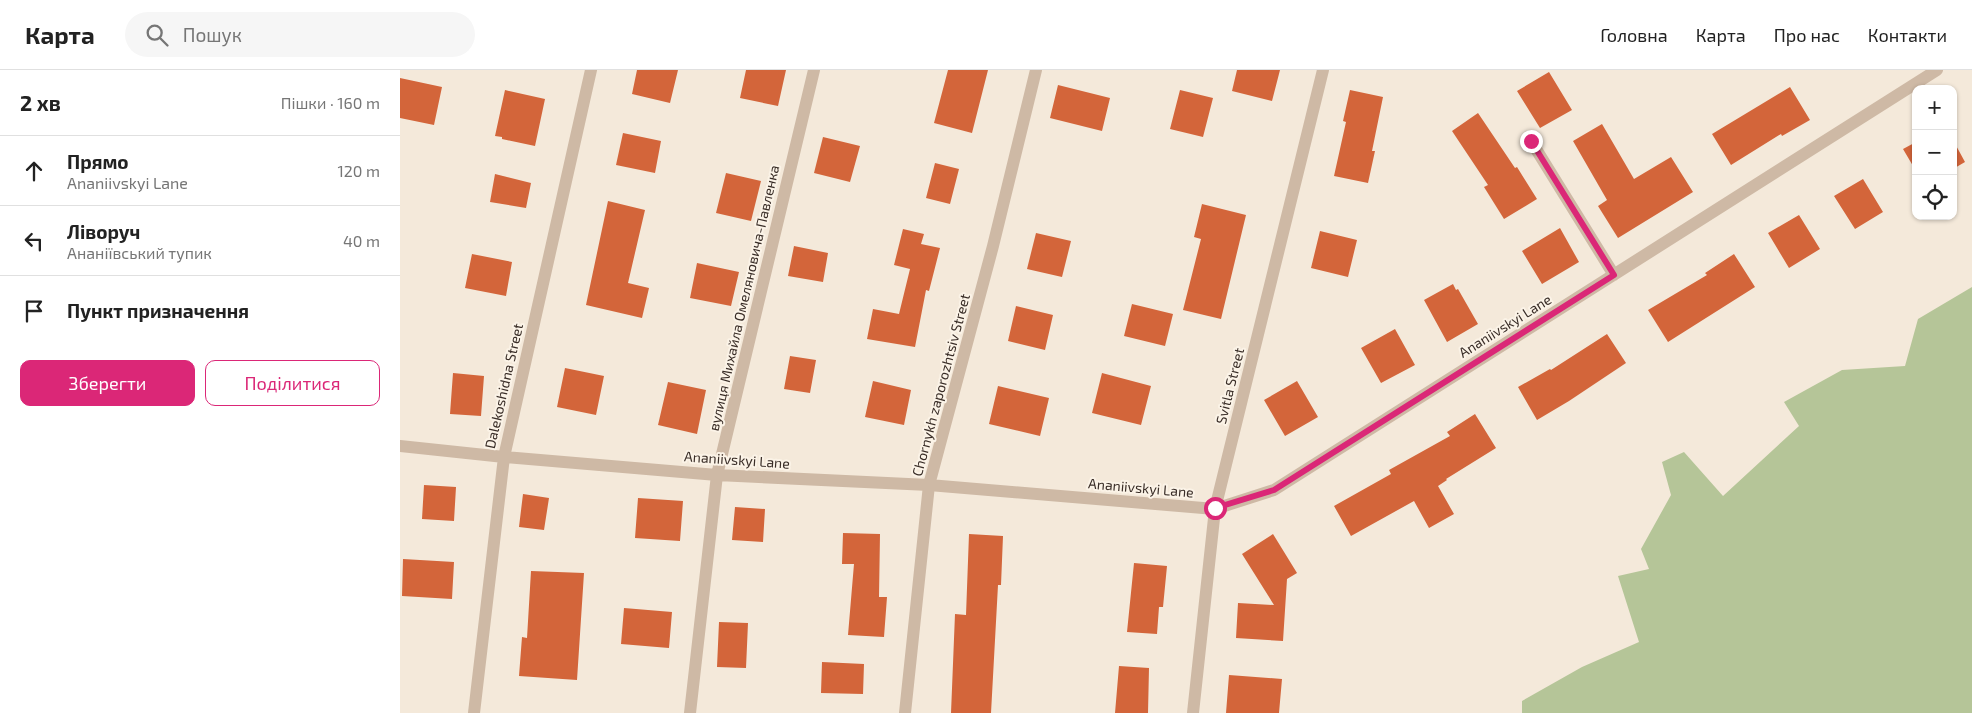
<!DOCTYPE html>
<html lang="uk">
<head>
<meta charset="utf-8">
<style>
	body { margin:0; font-family:"Exo 2",sans-serif; background:#f6f6f6; color:#222 }
	.controls { position:absolute; right:15px; top:15px; display:grid; overflow:hidden; border-radius:10px; box-shadow:0 1px 4px #0004 }
	.controls button { width:45px; height:45px; display:grid; place-items:center; padding:0; border:0; border-bottom:1px solid #e0e0e0; background:#fff; color:#222; font:25px sans-serif }
	.stop { position:absolute; width:15px; height:15px; margin:-11px; border:4px solid #db2777; border-radius:50%; background:#fff }
	.stop.end { background:#db2777; border-color:#fff; box-shadow:0 1px 5px #0008 }
	.list { margin:0; padding:0; list-style:none }
	h2 { display:flex; justify-content:space-between; align-items:center; height:65px; margin:0; padding:0 20px; font-size:21px }
	h2 small { font-size:16px; font-weight:400; color:#767676 }
	.list li { display:grid; grid-template-columns:32px 1fr auto; gap:15px; align-items:center; box-sizing:border-box; height:70px; padding:0 20px; border-top:1px solid #e0e0e0 }
	.list b { display:block; font-size:19px; white-space:nowrap }
	.list p { margin:0; font-size:16px; white-space:nowrap; color:#767676 }
	.list em { font-size:16px; font-style:normal; color:#767676 }
	.actions { display:flex; gap:10px; padding:15px 20px }
	.actions a { flex:1; padding:11px 0; border:1px solid #db2777; border-radius:10px; text-align:center; font-size:18px; color:#db2777 }
	.actions .main { background:#db2777; color:#fff }
	.icon { flex:none; width:28px; height:28px; fill:none; stroke:currentColor; stroke-width:2; stroke-linecap:round; stroke-linejoin:round }
	.map { position:relative; flex:none; width:1572px; height:643px; overflow:hidden }
	header { display:flex; align-items:center; gap:30px; box-sizing:border-box; height:70px; padding:0 25px; background:#fff; border-bottom:1px solid #e0e0e0 }
	header strong { font-size:24px }
	nav { display:flex; gap:28px; margin-inline-start:auto; font-size:18px }
	.search { width:350px; height:45px; background:#f6f6f6; display:flex; align-items:center; gap:12px; box-sizing:border-box; padding:0 18px; border-radius:28px; color:#767676; font-size:19px }
	main { display:flex }
	aside { flex:1; background:#fff }
	.map>svg:first-child { display:block }
	.green { fill:#b5c598 }
	.building { fill:#d3653a }
	.lines { fill:none; stroke-linecap:round; stroke-linejoin:round }
	.minor { stroke:#ceb9a5; stroke-width:12 }
	.route { stroke:#db2777; stroke-width:6 }
	.labels { text-anchor:middle; stroke-width:4; stroke-linejoin:round; paint-order:stroke }
	.street-label { font-size:14px; fill:#392d27; stroke:#fbf3e7 }
</style>
</head>
<body>
<header>
<strong>Карта</strong>
<div class="search"><svg class="icon" aria-label="search" viewBox="0 0 24 24"><circle cx="10" cy="10" r="6"/><path d="M15 15l6 6"/></svg>Пошук</div>
<nav><a>Головна</a><a>Карта</a><a>Про нас</a><a>Контакти</a></nav>
</header>
<main>
<aside>
<h2>2 хв<small>Пішки · 160 m</small></h2>
<ul class="list">
<li><svg class="icon" aria-label="ahead" viewBox="0 0 24 24"><path d="M12 20V5M6 11l6-6 6 6"/></svg><div><b>Прямо</b><p>Ananiivskyi Lane</p></div><em>120 m</em></li>
<li><svg class="icon" aria-label="left" viewBox="0 0 24 24"><path d="M17 20v-9H6M10 6l-5 5 5 5"/></svg><div><b>Ліворуч</b><p>Ананіївський тупик</p></div><em>40 m</em></li>
<li><svg class="icon" aria-label="arrive" viewBox="0 0 24 24"><path d="M6 21V4h12l-3 4 3 4H6"/></svg><div><b>Пункт призначення</b></div></li>
</ul>
<div class="actions"><a class="main">Зберегти</a><a>Поділитися</a></div>
</aside>
<div class="map">
<svg width="1572" height="643" viewBox="0 0 1572 643">
	<rect width="100%" height="100%" fill="#f4e9da"/>
	<path class="green" d="M 1572,217 L 1572,643 L 1122,643 L 1122,631 L 1182,597 L 1239,572 L 1218,506 L 1249,499 L 1241,479 L 1271,425 L 1262,392 L 1284,382 L 1323,426 L 1399,356 L 1384,332 L 1442,300 L 1505,296 L 1518,249 Z"/>
	<path class="building" d="M 237,0 L 278,0 L 270,33 L 232,24 Z
		M 346,0 L 386,0 L 378,36 L 340,28 Z
		M 548,0 L 588,0 L 572,63 L 534,53 Z
		M 837,0 L 880,0 L 872,31 L 832,21 Z
		M 1149,2 L 1172,40 L 1140,58 L 1117,21 Z
		M 0,8 L 42,17 L 34,55 L 0,48 Z
		M 658,15 L 710,28 L 702,61 L 650,48 Z
		M 1390,17 L 1410,50 L 1382,66 L 1381,64 L 1331,95 L 1312,64 Z
		M 105,20 L 145,29 L 135,76 L 102,69 L 102,67 L 95,66 Z
		M 780,20 L 813,28 L 803,67 L 770,59 Z
		M 950,20 L 983,27 L 972,81 L 975,81 L 968,113 L 934,106 L 946,52 L 943,51 Z
		M 1078,43 L 1115,98 L 1117,97 L 1137,129 L 1104,149 L 1084,117 L 1088,115 L 1052,61 Z
		M 1202,54 L 1234,109 L 1271,87 L 1293,122 L 1218,168 L 1198,136 L 1207,130 L 1173,71 Z
		M 223,63 L 261,71 L 255,103 L 216,95 Z
		M 423,67 L 460,76 L 450,112 L 414,103 Z
		M 1553,70 L 1565,92 L 1553,99 Z
		M 1516,72 L 1516,101 L 1503,79 Z
		M 535,93 L 559,99 L 550,134 L 526,128 Z
		M 326,103 L 361,111 L 351,151 L 316,143 Z
		M 95,104 L 131,113 L 126,138 L 90,132 Z
		M 1463,109 L 1483,142 L 1455,159 L 1434,126 Z
		M 208,131 L 245,140 L 228,213 L 249,218 L 242,248 L 186,235 Z
		M 802,134 L 846,145 L 821,249 L 783,240 L 801,169 L 794,167 Z
		M 1399,145 L 1420,179 L 1389,198 L 1368,163 Z
		M 1160,158 L 1179,192 L 1142,214 L 1122,181 Z
		M 503,159 L 524,164 L 521,174 L 540,178 L 529,221 L 526,220 L 515,277 L 467,269 L 473,239 L 499,244 L 510,199 L 494,195 Z
		M 920,161 L 957,170 L 948,207 L 911,198 Z
		M 636,163 L 671,171 L 662,207 L 627,199 Z
		M 394,176 L 428,183 L 423,212 L 388,206 Z
		M 72,184 L 112,192 L 106,226 L 65,218 Z
		M 1334,184 L 1355,217 L 1268,272 L 1248,240 L 1307,205 L 1305,203 Z
		M 297,193 L 339,202 L 331,236 L 290,228 Z
		M 1053,214 L 1056,220 L 1058,219 L 1078,254 L 1047,272 L 1024,230 Z
		M 732,234 L 773,244 L 765,276 L 724,266 Z
		M 616,236 L 653,245 L 645,280 L 608,271 Z
		M 995,259 L 1015,295 L 981,313 L 961,278 Z
		M 1207,264 L 1226,293 L 1169,331 L 1137,350 L 1118,317 L 1150,299 L 1151,300 Z
		M 390,286 L 416,290 L 410,323 L 384,319 Z
		M 165,298 L 204,306 L 196,345 L 157,337 Z
		M 53,303 L 84,306 L 81,346 L 50,344 Z
		M 702,303 L 751,316 L 741,355 L 692,343 Z
		M 473,311 L 511,320 L 504,355 L 465,347 Z
		M 897,311 L 918,347 L 885,366 L 864,330 Z
		M 268,312 L 306,320 L 297,364 L 258,355 Z
		M 598,316 L 649,328 L 640,366 L 589,354 Z
		M 1075,344 L 1096,378 L 1046,409 L 1047,410 L 1038,416 L 1054,444 L 1029,458 L 1014,431 L 951,466 L 934,436 L 991,404 L 989,400 L 1050,366 L 1047,362 Z
		M 24,415 L 56,417 L 54,451 L 22,449 Z
		M 123,424 L 149,428 L 144,460 L 119,457 Z
		M 238,428 L 283,431 L 280,471 L 235,468 Z
		M 335,437 L 365,439 L 363,472 L 332,470 Z
		M 443,463 L 480,464 L 479,527 L 487,527 L 484,567 L 448,565 L 454,494 L 442,494 Z
		M 569,464 L 603,466 L 601,515 L 598,515 L 591,643 L 551,643 L 555,544 L 566,545 Z
		M 873,464 L 897,503 L 887,509 L 883,571 L 836,568 L 838,533 L 874,535 L 842,484 Z
		M 3,489 L 54,492 L 52,529 L 2,526 Z
		M 734,493 L 767,496 L 763,537 L 759,537 L 757,564 L 727,562 Z
		M 131,501 L 184,503 L 177,610 L 119,606 L 122,567 L 127,568 Z
		M 224,538 L 272,542 L 269,578 L 221,574 Z
		M 319,552 L 348,553 L 346,598 L 317,597 Z
		M 422,592 L 464,594 L 463,624 L 421,623 Z
		M 719,596 L 749,598 L 748,643 L 715,643 Z
		M 829,605 L 882,609 L 879,643 L 826,643 Z"/>
	<g class="lines">
		<path class="minor" d="M 1131,71 L 1214,205
			M 0,376 L 104,387 L 317,405 L 529,415 L 815,439 L 874,420 L 1537,0
			M 74,643 L 104,387 L 191,0
			M 290,643 L 317,405 L 414,0
			M 505,643 L 529,415 L 593,176 L 636,0
			M 793,643 L 815,439 L 923,0"/>
	</g>
	<g class="lines">
		<path class="route" d="M 815,438 L 874,420 L 1214,205 L 1131,71"/>
	</g>
	<g class="labels">
		<g class="street-label">
			<text transform="translate(344 228) rotate(-77)" y="5">вулиця Михайла Омеляновича-Павленка</text>
			<text transform="translate(1105 256) rotate(-32)" y="5">Ananiivskyi Lane</text>
			<text transform="translate(541 315) rotate(-75)" y="5">Chornykh zaporozhtsiv Street</text>
			<text transform="translate(104 316) rotate(-77)" y="5">Dalekoshidna Street</text>
			<text transform="translate(830 316) rotate(-76)" y="5">Svitla Street</text>
			<text transform="translate(337 390) rotate(4)" y="5">Ananiivskyi Lane</text>
			<text transform="translate(741 418) rotate(5)" y="5">Ananiivskyi Lane</text>
		</g>
	</g>
</svg>
<div class="controls">
<button>+</button>
<button>−</button>
<button><svg class="icon" aria-label="locate" viewBox="0 0 24 24"><circle cx="12" cy="12" r="6"/><path d="M12 2v4M12 18v4M2 12h4M18 12h4"/></svg></button>
</div>
<div class="stop" style="left:815px;top:438px"></div>
<div class="stop end" style="left:1131px;top:71px"></div>
</div>
</main>
</body>
</html>
